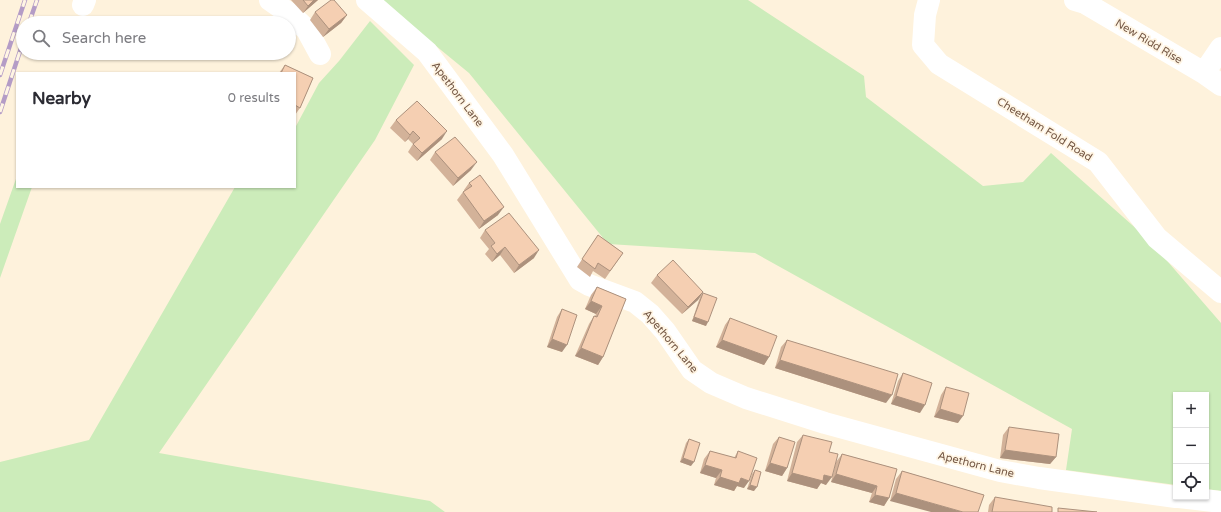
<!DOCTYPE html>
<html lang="en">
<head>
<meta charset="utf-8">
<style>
	body { margin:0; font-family:"Varela Round",sans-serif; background:#f2f2f3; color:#2b2b33 }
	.controls { position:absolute; right:12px; bottom:12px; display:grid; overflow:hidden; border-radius:0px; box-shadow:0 1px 3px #0004 }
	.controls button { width:36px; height:36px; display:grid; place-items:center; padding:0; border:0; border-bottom:1px solid #e1e1e2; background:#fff; color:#2b2b33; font:20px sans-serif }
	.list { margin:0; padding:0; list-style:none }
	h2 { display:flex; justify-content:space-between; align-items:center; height:52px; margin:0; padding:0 16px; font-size:17px }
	h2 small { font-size:13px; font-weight:400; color:#7c7c81 }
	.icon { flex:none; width:22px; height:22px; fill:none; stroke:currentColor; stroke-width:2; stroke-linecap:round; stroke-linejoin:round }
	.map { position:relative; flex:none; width:1221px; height:512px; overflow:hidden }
	.search { position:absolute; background:#fff; box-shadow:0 1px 3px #0004; left:16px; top:16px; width:280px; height:44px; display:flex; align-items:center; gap:10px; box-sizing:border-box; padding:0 14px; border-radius:22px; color:#7c7c81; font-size:15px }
	.panel { position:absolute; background:#fff; box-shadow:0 1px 3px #0004; left:16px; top:72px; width:280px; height:116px; border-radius:0px }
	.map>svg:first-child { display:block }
	.green { fill:#ccecba }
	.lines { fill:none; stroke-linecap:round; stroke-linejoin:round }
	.minor { stroke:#fff; stroke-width:22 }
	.rail-casing { stroke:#b49cc6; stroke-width:4.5 }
	.rail { stroke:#fff5e4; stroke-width:3; stroke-dasharray:9; stroke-linecap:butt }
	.wall { fill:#d3b299 }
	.shaded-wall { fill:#ac917d }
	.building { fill:#f5cfb2; stroke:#ac917d }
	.labels { text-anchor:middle; stroke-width:3.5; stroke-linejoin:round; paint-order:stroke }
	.street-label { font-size:11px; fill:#745744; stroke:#fff5e4 }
</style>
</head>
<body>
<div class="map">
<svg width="1221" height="512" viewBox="0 0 1221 512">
	<rect width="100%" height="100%" fill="#fef2dc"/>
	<path class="green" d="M 380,0 L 748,0 L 864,76 L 866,97 L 983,186 L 1023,182 L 1051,153 L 1149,240 L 1221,323 L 1221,491 L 1206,489 L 1206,395 L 1176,395 L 1176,485 L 1066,470 L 1072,429 L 755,253 L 608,244 L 469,73 Z
		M 370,21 L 414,65 L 375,140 L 159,453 L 430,501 L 445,512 L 0,512 L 0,462 L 89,440 L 235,187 L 295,187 L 295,128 L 319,83 L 339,61 Z
		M 17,176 L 17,187 L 32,187 L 0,278 L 0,224 Z"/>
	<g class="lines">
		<path class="minor" d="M 270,0 L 290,14 L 307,30 L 320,54
			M 367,0 L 427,52 L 503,155 L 580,280 L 589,285 L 635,302 L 650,314 L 665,331 L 692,370 L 711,383 L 746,398 L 825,423 L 1000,471 L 1039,478 L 1176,497
			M 929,0 L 925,15 L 923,45 L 939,64 L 1098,162 L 1157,238 L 1221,292
			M 1075,0 L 1085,3 L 1204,73 L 1221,85
			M 83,5 L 85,0
			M 1204,73 L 1221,48
			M 1179,497 L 1221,502"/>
		<g class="rail-casing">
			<path id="rail" d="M 29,23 L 37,0
				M 0,75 L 25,0
				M 0,112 L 23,42"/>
		</g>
		<use href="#rail" class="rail"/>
	</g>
	<path class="wall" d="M 291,0 L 318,0 L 303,13 Z
		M 315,12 L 347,15 L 341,23 L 323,37 L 310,20 Z
		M 285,65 L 313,78 L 300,108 L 295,115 L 295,73 L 279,73 Z
		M 396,120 L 442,139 L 417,161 L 408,152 L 413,144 L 408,139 L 405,142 L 390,128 Z
		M 435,152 L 471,170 L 453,186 L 430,160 Z
		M 469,183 L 498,215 L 479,229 L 457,200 L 463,192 L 464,191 L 464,190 Z
		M 485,230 L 534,258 L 514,273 L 500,255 L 492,262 L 485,254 L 489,249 L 480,238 Z
		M 598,235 L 623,253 L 605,279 L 593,271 L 590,277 L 577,267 Z
		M 657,275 L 703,292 L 698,300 L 682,314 L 651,283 Z
		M 597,287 L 626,299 L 603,357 L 598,365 L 575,356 L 589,324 L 594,316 L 595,316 L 596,314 L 585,309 L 591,295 Z
		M 703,293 L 706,326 L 692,321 L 700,297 Z
		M 562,309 L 562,352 L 547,347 L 557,317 Z
		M 730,318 L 769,357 L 764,365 L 716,347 L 725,325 Z
		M 787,340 L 886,403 L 775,368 L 781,347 Z
		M 903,373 L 920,413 L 891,404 L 898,381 Z
		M 946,387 L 958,423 L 934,417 L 941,395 Z
		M 1009,427 L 1056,457 L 1050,464 L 1000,458 L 1003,435 Z
		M 803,435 L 829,452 L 826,485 L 821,483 L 817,489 L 787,481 L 797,442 Z
		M 779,437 L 787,468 L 782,476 L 765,471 L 773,444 Z
		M 689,439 L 691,466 L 680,462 L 686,443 Z
		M 710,451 L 734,458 L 738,451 L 744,488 L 737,486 L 734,491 L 714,485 L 716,478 L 700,473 L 704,459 Z
		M 842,454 L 897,469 L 889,498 L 884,506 L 869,502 L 872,493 L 831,482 L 836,462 Z
		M 755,470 L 754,491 L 747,489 L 752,474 Z
		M 902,471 L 984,495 L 890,501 L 896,479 Z
		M 995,497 L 1052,512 L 988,512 L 989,505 Z"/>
	<path class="shaded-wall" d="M 314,0 L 318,0 L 303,13 L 308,6 Z
		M 347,15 L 341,23 L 323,37 L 329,29 Z
		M 413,131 L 408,139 L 405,142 L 410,135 Z
		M 447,131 L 442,139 L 417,161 L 422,153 Z
		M 477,162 L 471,170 L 453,186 L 458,178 Z
		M 504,207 L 498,215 L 479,229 L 484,221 Z
		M 505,247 L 500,255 L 492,262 L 497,254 Z
		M 539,250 L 534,258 L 514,273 L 519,265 Z
		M 703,292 L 698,300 L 682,314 L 688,307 Z
		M 591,301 L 602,306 L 596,314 L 585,309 Z
		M 694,317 L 708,322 L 706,326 L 692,321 Z
		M 552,339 L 567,345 L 562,352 L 547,347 Z
		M 722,340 L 769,357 L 764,365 L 716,347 Z
		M 581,348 L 603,357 L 598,365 L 575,356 Z
		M 780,360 L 892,395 L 886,403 L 775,368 Z
		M 896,396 L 925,405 L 920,413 L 891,404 Z
		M 940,409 L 963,416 L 958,423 L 934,417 Z
		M 1005,450 L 1056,457 L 1050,464 L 1000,458 Z
		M 683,458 L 694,462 L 691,466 L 680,462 Z
		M 770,463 L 787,468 L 782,476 L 765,471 Z
		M 705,465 L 722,470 L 716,478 L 700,473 Z
		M 792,473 L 824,475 L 832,477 L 826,485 L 821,483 L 817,489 L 787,481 Z
		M 836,474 L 877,486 L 872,493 L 831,482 Z
		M 720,477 L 741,478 L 749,481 L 744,488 L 737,486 L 734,491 L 714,485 Z
		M 750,485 L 757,487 L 754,491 L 747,489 Z
		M 896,493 L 963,512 L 931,512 L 890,501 Z
		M 875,495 L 889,498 L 884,506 L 869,502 Z"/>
	<path class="building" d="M 303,0 L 314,0 L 308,6 Z
		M 331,0 L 334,0 L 347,15 L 329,29 L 315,12 Z
		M 285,65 L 313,78 L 300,108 L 295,105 L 295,73 L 281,73 Z
		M 417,101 L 447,131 L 422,153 L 413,144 L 420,138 L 413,131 L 410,135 L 396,120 Z
		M 455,137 L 477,162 L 458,178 L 435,152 Z
		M 480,175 L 504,207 L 484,221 L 463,192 L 472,186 L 469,183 Z
		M 509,213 L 539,250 L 519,265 L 505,247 L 497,254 L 491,246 L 495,243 L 485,230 Z
		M 598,235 L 623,253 L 610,271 L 598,263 L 595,269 L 582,259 Z
		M 673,260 L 703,292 L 688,307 L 657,275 Z
		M 597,287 L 626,299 L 603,357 L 581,348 L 594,316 L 597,317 L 602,306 L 591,301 Z
		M 703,293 L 717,298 L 708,322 L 694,317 Z
		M 562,309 L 577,315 L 567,345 L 552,339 Z
		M 730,318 L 777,336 L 769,357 L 722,340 Z
		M 787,340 L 898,374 L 892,395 L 780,360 Z
		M 903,373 L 932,383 L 925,405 L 896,396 Z
		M 946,387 L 969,393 L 963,416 L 940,409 Z
		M 1009,427 L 1059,434 L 1056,457 L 1005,450 Z
		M 803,435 L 832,442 L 829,452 L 838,454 L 832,477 L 824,475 L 823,481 L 792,473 Z
		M 779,437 L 795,442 L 787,468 L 770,463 Z
		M 689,439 L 700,443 L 694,462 L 683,458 Z
		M 710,451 L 736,458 L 738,451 L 757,458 L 749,481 L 741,478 L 739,483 L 720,477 L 722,470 L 705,465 Z
		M 842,454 L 897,469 L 889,498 L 875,495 L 877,486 L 836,474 Z
		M 755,470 L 761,472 L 757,487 L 750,485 Z
		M 902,471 L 984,495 L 978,512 L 963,512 L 896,493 Z
		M 995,497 L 1052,507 L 1052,512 L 992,512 Z
		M 1058,508 L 1097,512 L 1058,512 Z"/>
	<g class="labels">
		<g class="street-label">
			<text transform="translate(1149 41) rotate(31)" y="4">New Ridd Rise</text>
			<text transform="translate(458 94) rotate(53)" y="4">Apethorn Lane</text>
			<text transform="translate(1045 129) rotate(32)" y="4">Cheetham Fold Road</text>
			<text transform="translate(671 341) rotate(50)" y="4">Apethorn Lane</text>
			<text transform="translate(976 464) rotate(14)" y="4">Apethorn Lane</text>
		</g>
	</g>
</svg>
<div class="controls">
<button>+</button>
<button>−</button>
<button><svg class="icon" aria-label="locate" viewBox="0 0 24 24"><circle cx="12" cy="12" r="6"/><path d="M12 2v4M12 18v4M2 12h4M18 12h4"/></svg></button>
</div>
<div class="search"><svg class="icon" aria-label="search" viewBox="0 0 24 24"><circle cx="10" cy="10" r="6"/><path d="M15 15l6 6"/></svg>Search here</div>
<section class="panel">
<h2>Nearby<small>0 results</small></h2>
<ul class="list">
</ul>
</section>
</div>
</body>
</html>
